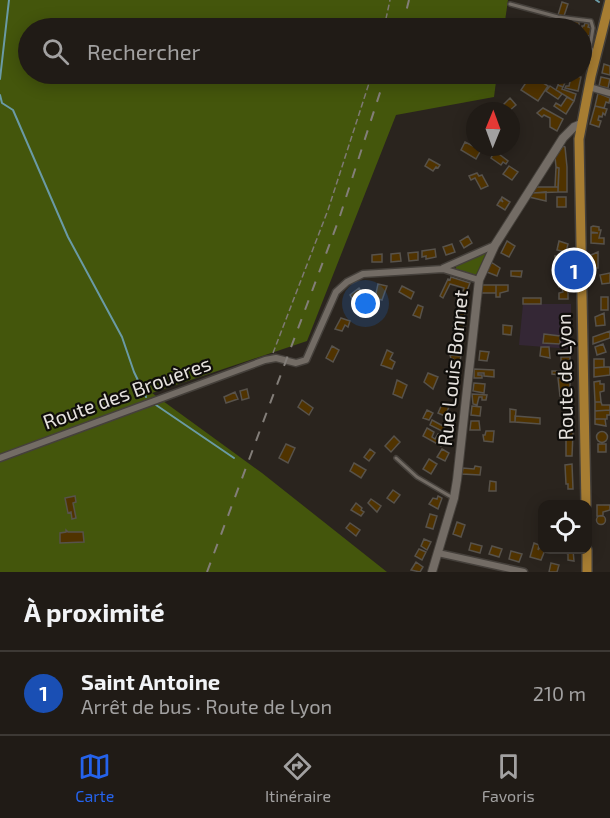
<!DOCTYPE html>
<html lang="fr">
<head>
<meta charset="utf-8">
<style>
	body { margin:0; font-family:"Exo 2",sans-serif; background:#2d2823; color:#f1f3f6 }
	.controls { position:absolute; right:18px; bottom:18px; display:grid; overflow:hidden; border-radius:12px; box-shadow:0 3px 15px #0003 }
	.controls button { width:54px; height:54px; display:grid; place-items:center; padding:0; border:0; border-bottom:2px solid #3d3935; background:#201b16; color:#f1f3f6; font:30px sans-serif }
	.compass { position:absolute; left:466px; top:102px; width:54px; height:54px; border-radius:50%; background:#201b16; box-shadow:0 3px 15px #0003; rotate:1deg }
	.you { position:absolute; left:366px; top:304px; width:21px; height:21px; margin:-15px; border:4px solid #fff; border-radius:50%; background:#1a73e8; box-shadow:0 0 0 9px #1a73e833 }
	.badge { display:grid; place-items:center; width:39px; height:39px; border-radius:50%; background:#2563eb; color:#fff; font-size:20px; font-weight:700 }
	.pin { position:absolute; translate:-50% -50%; border:3px solid #fff; box-shadow:0 2px 6px #0006 }
	.list { margin:0; padding:0; list-style:none }
	h2 { display:flex; justify-content:space-between; align-items:center; height:78px; margin:0; padding:0 24px; font-size:26px }
	h2 small { font-size:20px; font-weight:400; color:#a2a1a1 }
	.list li { display:grid; grid-template-columns:39px 1fr auto; gap:18px; align-items:center; box-sizing:border-box; height:84px; padding:0 24px; border-top:2px solid #3d3935 }
	.list b { display:block; font-size:22px; white-space:nowrap }
	.list p { margin:0; font-size:20px; white-space:nowrap; color:#a2a1a1 }
	.list em { font-size:20px; font-style:normal; color:#a2a1a1 }
	.icon { flex:none; width:33px; height:33px; fill:none; stroke:currentColor; stroke-width:2; stroke-linecap:round; stroke-linejoin:round }
	.map { position:relative; flex:none; width:610px; height:572px; overflow:hidden }
	.search { position:absolute; background:#201b16; box-shadow:0 3px 15px #0003; left:18px; right:18px; top:18px; height:66px; display:flex; align-items:center; gap:15px; box-sizing:border-box; padding:0 21px; border-radius:33px; color:#a2a1a1; font-size:22px }
	.sheet { height:162px; background:#201b16 }
	nav { display:flex; justify-content:space-around; align-items:center; box-sizing:border-box; height:84px; border-top:2px solid #3d3935; background:#201b16; font-size:16px; color:#a2a1a1 }
	nav a { display:grid; justify-items:center; gap:3px }
	nav .on { color:#2563eb }
	.map>svg:first-child { display:block }
	.commercial { fill:#342735 }
	.green { fill:#44560c }
	.lines { fill:none; stroke-linecap:round; stroke-linejoin:round }
	.stream { stroke:#6a9aa5; stroke-width:2 }
	.building { fill:#503300; stroke:#57524b; stroke-width:1.5 }
	.service-casing { stroke:#45403b; stroke-width:6 }
	.minor-casing { stroke:#45403b; stroke-width:9 }
	.tertiary-casing { stroke:#45403b; stroke-width:10 }
	.primary-casing { stroke:#45403b; stroke-width:12 }
	.path { stroke:#7e7974; stroke-width:1.5; stroke-dasharray:6 3; stroke-linecap:butt }
	.service { stroke:#736c65; stroke-width:3 }
	.minor { stroke:#736c65; stroke-width:6 }
	.tertiary { stroke:#736c65; stroke-width:8 }
	.primary { stroke:#a77d32; stroke-width:9 }
	.rail { stroke:#837e79; stroke-width:2; stroke-dasharray:10 10; stroke-linecap:butt }
	.labels { text-anchor:middle; stroke-width:4.5; stroke-linejoin:round; paint-order:stroke }
	.street-label { font-size:20px; fill:#e6e2de; stroke:#100e0b }
</style>
</head>
<body>
<div class="map">
<svg width="610" height="572" viewBox="0 0 610 572">
	<rect width="100%" height="100%" fill="#2a241e"/>
	<path class="commercial" d="M 523,304 L 571,304 L 571,349 L 519,345 Z"/>
	<path class="green" d="M 0,0 L 508,0 L 504,28 L 28,28 L 28,74 L 497,74 L 494,97 L 396,115 L 307,341 L 152,393 L 262,473 L 387,572 L 0,572 Z
		M 481,252 L 486,253 L 476,275 L 456,269 L 456,266 Z"/>
	<g class="lines">
		<path class="stream" d="M 596,0 L 599,2
			M 0,79 L 9,0
			M 0,95 L 2,103 L 13,110 L 68,237 L 122,337 L 134,372 L 146,397
			M 156,405 L 234,458"/>
	</g>
	<path class="building" d="M 562,2 L 568,4 L 564,16 L 558,15 Z
		M 558,19 L 579,22 L 579,25 L 557,23 Z
		M 585,23 L 589,24 L 588,27 L 591,28 L 590,36 L 582,35 L 582,26 L 584,26 Z
		M 604,64 L 610,66 L 610,75 L 602,73 Z
		M 562,74 L 581,77 L 578,91 L 565,88 L 566,86 L 569,86 L 571,77 L 567,78 L 563,87 L 558,85 Z
		M 531,75 L 548,86 L 538,101 L 521,90 Z
		M 601,77 L 610,79 L 608,88 L 599,86 Z
		M 558,85 L 563,87 L 562,89 L 576,94 L 574,101 L 556,90 Z
		M 550,86 L 562,94 L 558,99 L 546,91 Z
		M 598,93 L 610,98 L 609,103 L 606,102 L 604,108 L 595,106 Z
		M 567,97 L 574,101 L 566,114 L 554,106 L 556,103 L 561,106 Z
		M 510,98 L 516,105 L 509,111 L 501,111 L 499,109 Z
		M 595,106 L 607,109 L 605,115 L 603,113 L 602,117 L 599,116 L 598,120 L 601,121 L 599,127 L 590,124 Z
		M 543,108 L 563,119 L 557,131 L 550,127 L 550,118 L 544,115 L 542,117 L 537,113 Z
		M 465,142 L 481,150 L 476,159 L 461,150 Z
		M 563,146 L 565,147 L 567,167 L 567,192 L 558,192 L 559,168 L 556,167 L 555,157 Z
		M 495,151 L 508,161 L 506,164 L 503,162 L 501,165 L 491,158 Z
		M 429,159 L 440,165 L 438,168 L 436,167 L 433,171 L 425,166 Z
		M 509,166 L 518,172 L 512,180 L 503,174 Z
		M 556,167 L 559,168 L 558,187 L 555,187 Z
		M 477,173 L 479,176 L 482,175 L 488,186 L 481,189 L 475,178 L 471,180 L 469,176 Z
		M 536,187 L 558,187 L 558,192 L 532,193 Z
		M 546,192 L 546,201 L 529,197 L 532,193 Z
		M 502,197 L 510,202 L 505,210 L 497,205 L 500,200 L 503,202 L 501,199 Z
		M 557,197 L 566,197 L 566,207 L 557,207 Z
		M 593,226 L 599,227 L 599,230 L 601,230 L 599,238 L 604,238 L 604,244 L 591,243 L 591,233 L 598,233 L 591,232 L 591,227 Z
		M 468,236 L 472,243 L 464,248 L 460,241 Z
		M 507,241 L 515,246 L 509,257 L 501,253 Z
		M 559,241 L 568,244 L 566,252 L 557,250 Z
		M 452,244 L 455,252 L 446,255 L 443,247 Z
		M 435,249 L 436,257 L 426,259 L 426,256 L 422,257 L 422,251 Z
		M 418,252 L 418,260 L 409,261 L 408,253 Z
		M 598,252 L 598,268 L 592,268 L 591,255 Z
		M 400,253 L 401,261 L 391,262 L 391,254 Z
		M 382,254 L 382,262 L 372,262 L 372,255 Z
		M 555,256 L 564,256 L 564,266 L 555,265 Z
		M 491,262 L 500,268 L 497,276 L 487,272 Z
		M 511,271 L 522,271 L 521,277 L 511,276 Z
		M 610,273 L 610,283 L 602,284 L 600,275 Z
		M 451,277 L 470,283 L 465,296 L 462,295 L 464,288 L 450,284 L 443,298 L 440,296 L 448,279 L 450,280 Z
		M 560,280 L 568,280 L 568,299 L 559,299 L 559,293 L 563,292 L 562,287 L 559,287 Z
		M 378,284 L 387,286 L 382,300 L 375,298 Z
		M 482,285 L 496,285 L 496,293 L 481,293 Z
		M 496,285 L 508,285 L 508,291 L 500,293 L 500,297 L 496,297 Z
		M 402,286 L 414,292 L 411,299 L 399,292 Z
		M 359,288 L 364,296 L 354,302 L 350,295 Z
		M 601,297 L 608,297 L 608,310 L 601,310 Z
		M 523,298 L 541,298 L 541,304 L 523,304 Z
		M 418,305 L 423,307 L 420,318 L 413,315 Z
		M 458,310 L 465,312 L 463,331 L 456,331 L 456,327 L 453,326 L 454,321 L 457,321 Z
		M 604,313 L 605,325 L 596,326 L 595,317 Z
		M 341,318 L 350,321 L 348,327 L 345,325 L 342,331 L 335,329 Z
		M 503,325 L 512,326 L 511,335 L 503,334 Z
		M 610,331 L 610,338 L 593,344 L 593,337 Z
		M 544,334 L 560,336 L 560,344 L 543,343 Z
		M 456,338 L 462,341 L 460,354 L 452,353 L 454,340 Z
		M 603,344 L 606,352 L 597,355 L 595,347 Z
		M 332,346 L 339,350 L 333,362 L 326,358 Z
		M 541,347 L 549,347 L 550,358 L 540,356 Z
		M 387,350 L 393,353 L 390,359 L 395,362 L 392,369 L 381,365 Z
		M 480,351 L 489,352 L 487,361 L 479,360 Z
		M 450,355 L 461,356 L 458,372 L 451,371 L 453,359 L 451,359 Z
		M 561,357 L 570,357 L 570,371 L 561,371 Z
		M 594,359 L 604,359 L 604,367 L 594,368 Z
		M 604,367 L 610,367 L 610,375 L 594,377 L 594,368 Z
		M 474,369 L 494,370 L 494,377 L 484,376 L 484,373 L 478,373 L 478,375 L 482,375 L 482,378 L 474,378 Z
		M 552,371 L 570,371 L 570,378 L 561,378 L 561,375 L 552,374 Z
		M 428,373 L 438,377 L 433,389 L 424,382 Z
		M 558,378 L 570,378 L 570,396 L 560,396 Z
		M 397,380 L 407,385 L 402,398 L 393,394 Z
		M 600,381 L 600,384 L 604,384 L 604,391 L 600,392 L 601,402 L 595,402 L 594,382 Z
		M 474,383 L 485,384 L 484,393 L 473,391 Z
		M 247,389 L 249,398 L 242,400 L 240,391 Z
		M 235,392 L 238,399 L 226,403 L 224,397 Z
		M 472,394 L 487,395 L 486,400 L 482,400 L 482,397 L 479,397 L 477,405 L 473,404 Z
		M 302,400 L 313,408 L 309,415 L 298,407 Z
		M 595,402 L 601,402 L 602,405 L 610,405 L 610,410 L 595,411 Z
		M 442,404 L 449,407 L 445,416 L 438,413 Z
		M 472,406 L 481,407 L 480,416 L 471,415 Z
		M 510,409 L 516,410 L 515,422 L 510,422 Z
		M 427,410 L 433,413 L 429,420 L 423,418 Z
		M 610,410 L 610,415 L 607,415 L 607,419 L 595,419 L 595,411 Z
		M 515,416 L 540,418 L 540,424 L 515,422 Z
		M 595,419 L 605,419 L 606,426 L 595,424 Z
		M 432,420 L 445,427 L 442,431 L 430,425 Z
		M 471,421 L 479,421 L 480,430 L 470,430 Z
		M 427,428 L 434,432 L 432,437 L 435,439 L 438,434 L 446,437 L 441,446 L 423,436 Z
		M 486,431 L 494,431 L 493,442 L 484,441 L 483,435 L 485,435 Z
		M596.5 437a5.5 5.5 0 1 1 11 0a5.5 5.5 0 1 1-11 0Z
		M 566,432 L 573,432 L 572,456 L 566,456 Z
		M 394,436 L 400,442 L 391,452 L 385,446 Z
		M 286,444 L 295,448 L 288,463 L 279,458 Z
		M 598,444 L 606,444 L 606,452 L 598,452 Z
		M 370,449 L 375,453 L 369,461 L 364,457 Z
		M 442,449 L 449,453 L 445,461 L 437,457 Z
		M 429,459 L 437,464 L 431,474 L 423,469 Z
		M 354,463 L 366,470 L 361,478 L 350,471 Z
		M 572,464 L 573,489 L 568,489 L 568,484 L 566,484 L 565,465 Z
		M 475,466 L 481,467 L 480,475 L 462,474 L 463,468 L 474,469 Z
		M 490,481 L 496,482 L 496,491 L 489,491 Z
		M 393,490 L 400,495 L 394,503 L 387,498 Z
		M 75,496 L 76,502 L 73,503 L 76,518 L 72,519 L 71,512 L 68,513 L 65,498 Z
		M 438,496 L 442,498 L 438,509 L 429,504 L 433,498 L 437,499 Z
		M 371,499 L 381,506 L 377,512 L 368,503 Z
		M 356,503 L 362,508 L 361,510 L 364,512 L 361,516 L 351,510 Z
		M 597,505 L 610,505 L 610,510 L 603,512 L 603,516 L 597,516 Z
		M 430,514 L 437,516 L 433,529 L 426,527 Z
		M596.5 520a4.5 4.5 0 1 1 9 0a4.5 4.5 0 1 1-9 0Z
		M 457,522 L 465,525 L 461,537 L 453,534 Z
		M 350,523 L 360,530 L 356,536 L 346,528 Z
		M 66,530 L 68,532 L 83,532 L 84,542 L 60,543 L 60,533 L 66,532 Z
		M 424,539 L 431,542 L 427,550 L 421,546 Z
		M 471,543 L 482,546 L 480,553 L 469,550 Z
		M 534,543 L 539,545 L 538,550 L 540,547 L 545,550 L 541,560 L 530,557 Z
		M 492,546 L 502,549 L 499,557 L 489,554 Z
		M 419,549 L 426,552 L 422,560 L 415,556 Z
		M 564,550 L 573,550 L 574,561 L 568,560 L 568,554 L 564,552 Z
		M 511,551 L 522,554 L 519,562 L 509,559 Z
		M 416,562 L 423,567 L 420,572 L 411,570 Z
		M 551,563 L 559,565 L 557,572 L 549,572 Z"/>
	<g class="lines">
		<g class="service-casing">
			<path id="service" d="M 510,4 L 558,17 L 591,21 L 593,28 L 590,47 L 595,54
				M 396,458 L 417,477 L 453,498"/>
		</g>
		<g class="minor-casing">
			<path id="minor" d="M 589,87 L 610,93
				M 443,268 L 495,245
				M 0,458 L 265,360 L 276,358 L 296,363 L 306,360 L 336,292 L 347,282 L 363,274 L 443,269 L 479,280
				M 438,553 L 524,572"/>
		</g>
		<g class="tertiary-casing">
			<path id="tertiary" d="M 432,572 L 454,498 L 457,480 L 479,280 L 495,245 L 563,138 L 574,127 L 581,124"/>
		</g>
		<g class="primary-casing">
			<path id="primary" d="M 586,505 L 579,139 L 591,76 L 610,0
				M 587,550 L 587,572"/>
		</g>
		<path class="path" d="M 384,28 L 390,0
			M 273,353 L 328,210 L 372,74"/>
		<use href="#service" class="service"/>
		<use href="#minor" class="minor"/>
		<use href="#tertiary" class="tertiary"/>
		<use href="#primary" class="primary"/>
		<path class="rail" d="M 402,28 L 409,0
			M 207,572 L 339,219 L 386,74"/>
	</g>
	<g class="labels">
		<g class="street-label">
			<text transform="translate(453 368) rotate(-84)" y="7">Rue Louis Bonnet</text>
			<text transform="translate(565 377) rotate(-91)" y="7">Route de Lyon</text>
			<text transform="translate(127 393) rotate(-20)" y="7">Route des Brouères</text>
		</g>
	</g>
</svg>
<div class="controls">
<button><svg class="icon" aria-label="locate" viewBox="0 0 24 24"><circle cx="12" cy="12" r="6"/><path d="M12 2v4M12 18v4M2 12h4M18 12h4"/></svg></button>
</div>
<svg class="compass" viewBox="-18 -18 36 36"><path d="M0-13l5 13h-10z" fill="#e53935"/><path d="M0 13l5-13h-10z" fill="#a2a1a1"/></svg>
<div class="you"></div>
<div class="pin badge" style="left:574px;top:270px;background:#1a4fb4">1</div>
<div class="search"><svg class="icon" aria-label="search" viewBox="0 0 24 24"><circle cx="10" cy="10" r="6"/><path d="M15 15l6 6"/></svg>Rechercher</div>
</div>
<section class="sheet">
<h2>À proximité<small></small></h2>
<ul class="list">
<li><span class="badge" style="background:#1a4fb4">1</span><div><b>Saint Antoine</b><p>Arrêt de bus · Route de Lyon</p></div><em>210 m</em></li>
</ul>
</section>
<nav>
<a class="on"><svg class="icon" aria-label="map" viewBox="0 0 24 24"><path d="M3 6l6-2 6 2 6-2v14l-6 2-6-2-6 2zM9 4v14M15 6v14"/></svg>Carte</a>
<a><svg class="icon" aria-label="directions" viewBox="0 0 24 24"><path d="M12 3l9 9-9 9-9-9zM9 14v-3h6M13 9l2 2-2 2"/></svg>Itinéraire</a>
<a><svg class="icon" aria-label="saved" viewBox="0 0 24 24"><path d="M7 4h10v16l-5-4-5 4z"/></svg>Favoris</a>
</nav>
</body>
</html>
